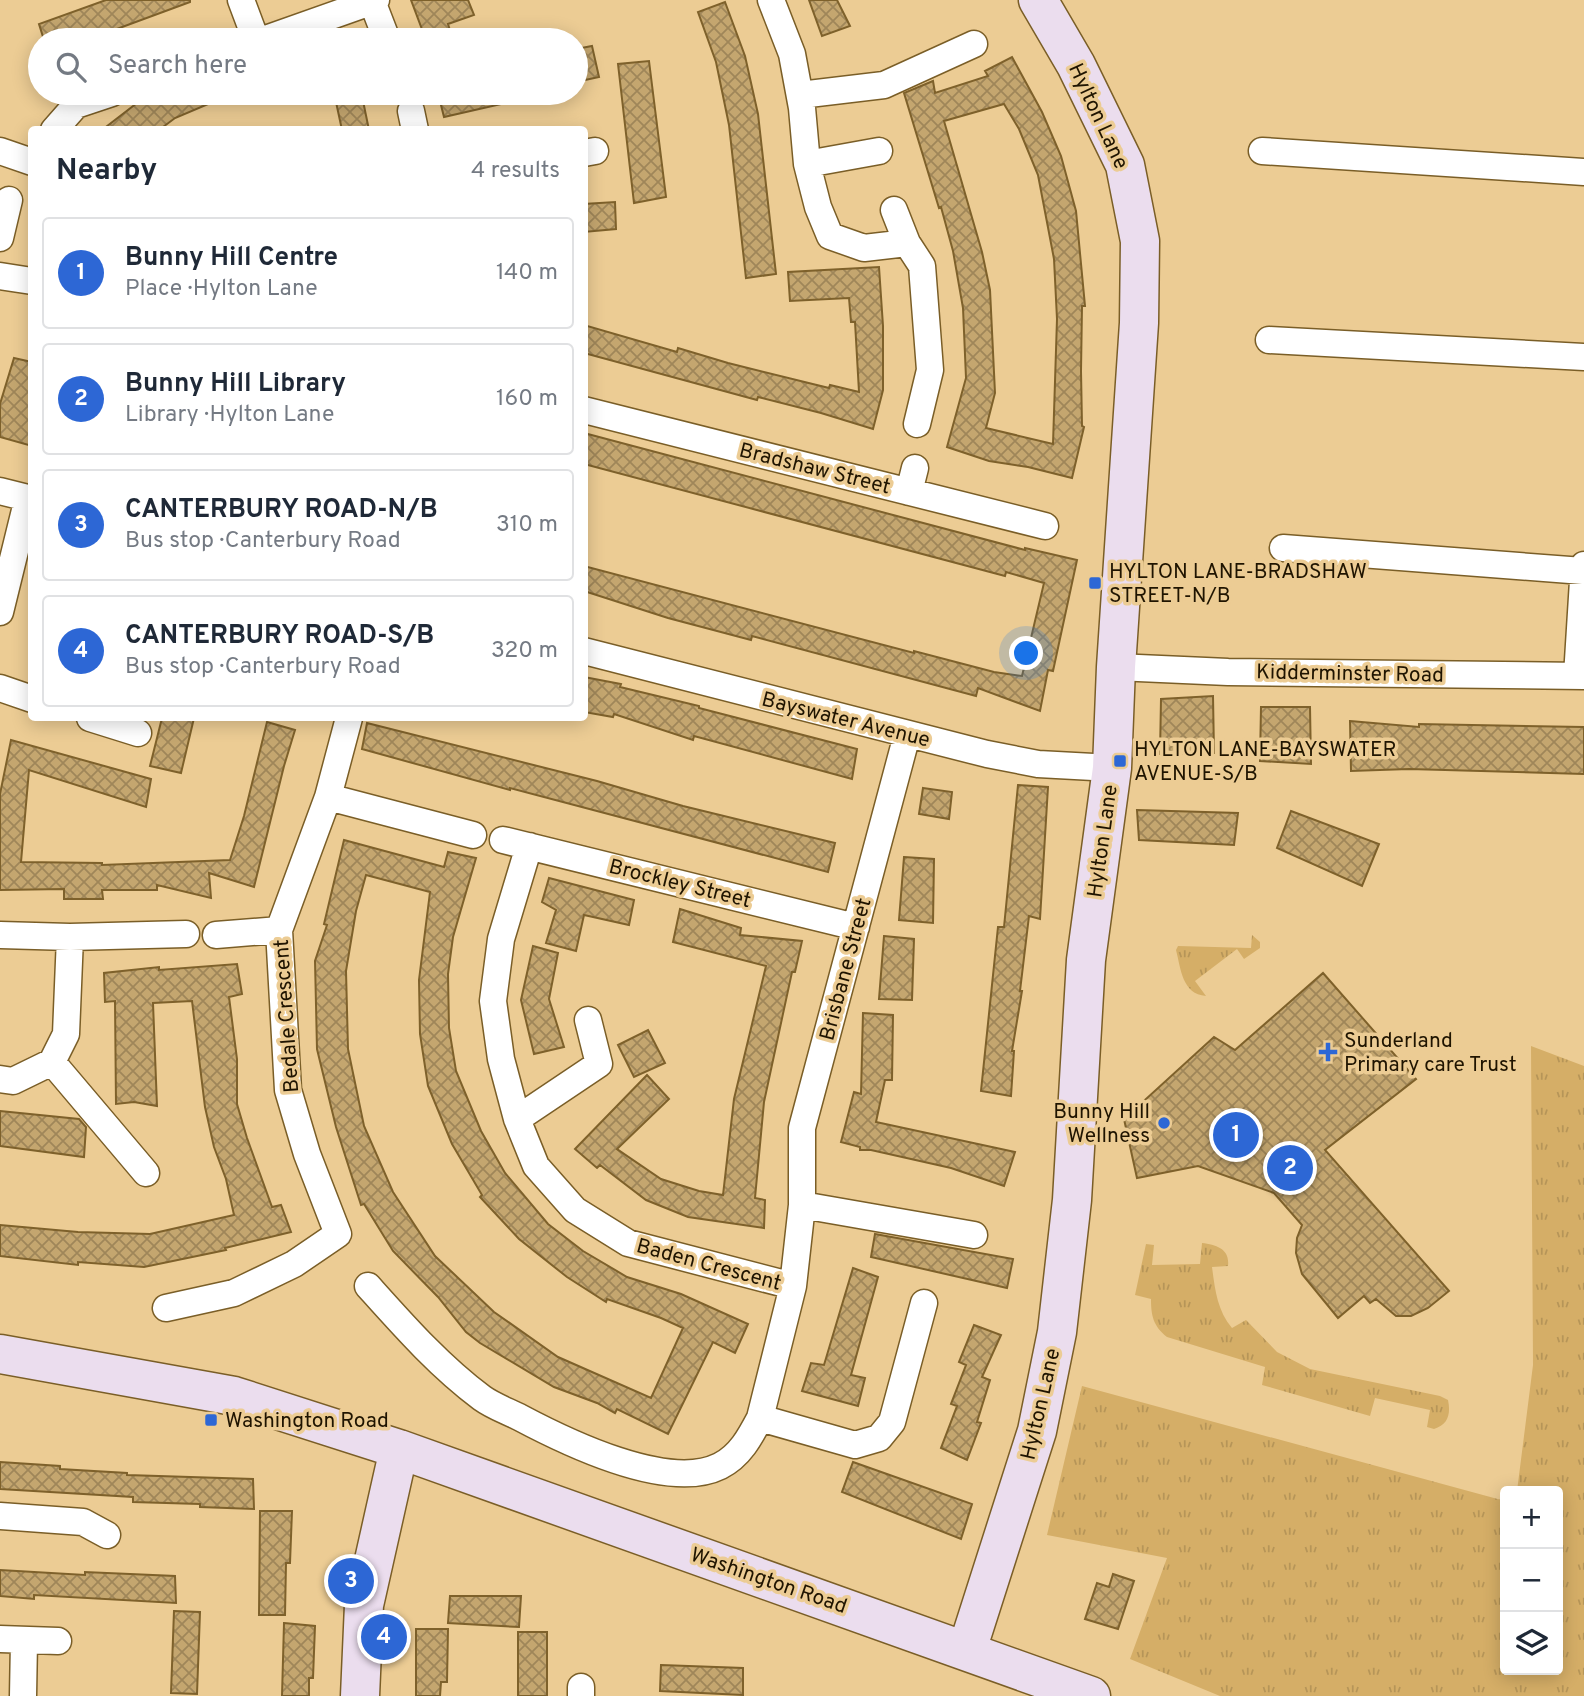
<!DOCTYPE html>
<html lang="en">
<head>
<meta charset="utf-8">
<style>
	body { margin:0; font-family:Overpass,sans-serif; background:#f6f6f7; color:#1f2937 }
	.controls { position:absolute; right:21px; bottom:21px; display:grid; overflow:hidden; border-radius:7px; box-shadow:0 4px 18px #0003 }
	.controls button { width:63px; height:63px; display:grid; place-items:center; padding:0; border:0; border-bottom:2px solid #e0e1e3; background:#fff; color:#1f2937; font:35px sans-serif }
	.you { position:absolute; left:1027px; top:654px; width:24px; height:24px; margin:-18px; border:5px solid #fff; border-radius:50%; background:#1a73e8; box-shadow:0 0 0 10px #1a73e833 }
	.badge { display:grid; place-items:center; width:46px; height:46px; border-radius:50%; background:#2d67d5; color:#fff; font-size:23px; font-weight:700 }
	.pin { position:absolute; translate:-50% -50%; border:4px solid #fff; box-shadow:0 2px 7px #0006 }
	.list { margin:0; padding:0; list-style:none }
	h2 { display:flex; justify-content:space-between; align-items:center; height:91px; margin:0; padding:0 28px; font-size:30px }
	h2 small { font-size:23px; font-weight:400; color:#747a83 }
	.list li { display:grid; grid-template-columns:46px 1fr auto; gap:21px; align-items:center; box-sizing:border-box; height:112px; margin:0 14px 14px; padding:0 14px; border:2px solid #e0e1e3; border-radius:7px }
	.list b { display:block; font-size:26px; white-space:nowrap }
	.list p { margin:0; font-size:23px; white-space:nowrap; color:#747a83 }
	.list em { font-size:23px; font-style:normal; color:#747a83 }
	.icon { flex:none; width:38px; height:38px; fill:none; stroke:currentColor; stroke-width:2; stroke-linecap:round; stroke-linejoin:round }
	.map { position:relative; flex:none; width:1584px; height:1696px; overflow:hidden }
	.search { position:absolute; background:#fff; box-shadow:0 4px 18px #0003; left:28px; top:28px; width:560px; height:77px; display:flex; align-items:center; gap:18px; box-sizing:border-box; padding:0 24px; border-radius:38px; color:#747a83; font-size:26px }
	.panel { position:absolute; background:#fff; box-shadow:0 4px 18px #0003; left:28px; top:126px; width:560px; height:595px; border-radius:7px }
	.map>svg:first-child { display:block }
	.grass { fill:url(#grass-tufts) }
	.building { fill:url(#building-cross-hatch); stroke:#7e612b; stroke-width:2; fill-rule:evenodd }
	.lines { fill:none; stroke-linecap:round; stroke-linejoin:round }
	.street-casing { stroke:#7a5e27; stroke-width:29 }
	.secondary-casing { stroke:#7a5e27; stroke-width:41 }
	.street { stroke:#fff; stroke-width:26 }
	.secondary { stroke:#ebddee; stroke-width:38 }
	.poi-dot { fill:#2d67d5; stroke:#eccc94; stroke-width:2.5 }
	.labels { text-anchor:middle; stroke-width:7; stroke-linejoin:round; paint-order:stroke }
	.street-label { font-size:21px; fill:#1f1400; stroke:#eccc94 }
	.poi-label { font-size:21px; fill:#1f1400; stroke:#eccc94; text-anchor:start }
</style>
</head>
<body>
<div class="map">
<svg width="1584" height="1696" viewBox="0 0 1584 1696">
	<defs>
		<pattern id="grass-tufts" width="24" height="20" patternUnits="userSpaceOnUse" patternTransform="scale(1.75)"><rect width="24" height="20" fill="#d5ae67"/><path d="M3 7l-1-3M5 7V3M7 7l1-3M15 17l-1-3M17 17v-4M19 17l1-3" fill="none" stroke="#b69558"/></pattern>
		<pattern id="building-cross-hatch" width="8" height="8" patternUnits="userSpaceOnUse" patternTransform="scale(1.75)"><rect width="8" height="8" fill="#c4a66f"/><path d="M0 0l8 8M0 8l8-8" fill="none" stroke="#9f8659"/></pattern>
	</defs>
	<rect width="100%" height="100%" fill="#eccc94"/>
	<path class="grass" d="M 1252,935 L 1260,942 L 1260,948 L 1244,959 L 1237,949 L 1195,981 L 1206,996 C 1182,994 1181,969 1176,950 L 1178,946 L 1251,948 Z
		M 1531,1046 L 1584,1066 L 1584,1696 L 1220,1696 L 1130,1659 L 1167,1558 L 1047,1535 L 1082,1386 L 1505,1501 L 1505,1670 L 1558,1670 L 1558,1491 L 1517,1491 L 1533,1365 Z
		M 1202,1243 C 1217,1245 1230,1249 1228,1266 L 1212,1267 C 1215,1289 1217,1310 1232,1328 L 1246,1320 L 1277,1352 L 1310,1369 L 1440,1396 L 1448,1400 C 1451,1414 1448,1425 1434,1429 L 1427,1427 L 1430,1410 L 1375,1398 L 1370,1416 L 1262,1385 L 1265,1367 L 1167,1337 C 1153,1326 1151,1315 1151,1299 L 1135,1295 L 1146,1244 L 1154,1245 L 1152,1265 L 1200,1264 Z"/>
	<path class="building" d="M 106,0 L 190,0 L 190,2 L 87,40 L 44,40 L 39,24 Z
		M 411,0 L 468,0 L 474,15 L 448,24 L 453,40 L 426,40 Z
		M 809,0 L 837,0 L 850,26 L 822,36 Z
		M 725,2 L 745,56 L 758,114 L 776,274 L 746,278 L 729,125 L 716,62 L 698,12 Z
		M 592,46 L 599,77 L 576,82 L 576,49 Z
		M 1012,57 L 1042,112 L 1061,156 L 1076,211 L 1085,306 L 1082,306 L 1081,371 L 1082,426 L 1084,427 L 1072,478 L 1028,467 L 989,461 L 947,447 L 966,378 L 963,308 L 953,251 L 941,207 L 939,208 L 904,93 L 933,81 L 935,93 L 988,76 L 985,71 ZM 1004,104 L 1019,129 L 1038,175 L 1054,259 L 1057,319 L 1053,444 L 986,428 L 995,393 L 990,290 L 982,252 L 944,121 Z
		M 649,61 L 666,197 L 634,203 L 618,64 Z
		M 150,93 L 234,93 L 175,118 L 159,130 L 102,130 Z
		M 438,93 L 513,93 L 514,101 L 444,117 Z
		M 362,96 L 369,130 L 342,130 L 336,102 Z
		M 615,202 L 616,229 L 584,232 L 584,204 Z
		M 879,267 L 883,326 L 883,390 L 873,429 L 821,413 L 758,397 L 757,400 L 584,353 L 584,325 L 677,352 L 678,348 L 728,363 L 829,388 L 830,385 L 859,392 L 855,322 L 851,322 L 849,298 L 790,301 L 788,272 Z
		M 14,358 L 32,362 L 32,446 L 0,437 L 0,404 Z
		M 584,433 L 1025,550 L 1025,548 L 1077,560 L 1053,671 L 1048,670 L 1040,711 L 978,688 L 976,696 L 752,636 L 751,640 L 668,618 L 584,591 L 584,566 L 914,653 L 914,651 L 994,672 L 1022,676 L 1044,583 L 1006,572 L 1005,576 L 584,464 Z
		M 584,677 L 621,684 L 620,687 L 699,706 L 699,708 L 857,749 L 852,779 L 694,736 L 693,740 L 614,714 L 613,717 L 584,712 Z
		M 1213,696 L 1214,753 L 1160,754 L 1161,699 Z
		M 1261,707 L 1310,707 L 1311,764 L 1260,761 Z
		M 162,718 L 194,718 L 181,773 L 150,766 Z
		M 1350,721 L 1419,727 L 1419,724 L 1584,727 L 1584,774 L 1409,769 L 1351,771 Z
		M 267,722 L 295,730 L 284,766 L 254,887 L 209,873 L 211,898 L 157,885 L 157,890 L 102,890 L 103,899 L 64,899 L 64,889 L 0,890 L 0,794 L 11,740 L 151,779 L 146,807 L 29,770 L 21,862 L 102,863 L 102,865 L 230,860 L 244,816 Z
		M 367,723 L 597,781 L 683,806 L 835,843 L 828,872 L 510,788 L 510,790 L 362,749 Z
		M 1018,785 L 1048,787 L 1040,919 L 1029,916 L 1020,991 L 1022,991 L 1012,1051 L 1014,1051 L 1011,1096 L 981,1091 L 998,927 L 1004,927 Z
		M 923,788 L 952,792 L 949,819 L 919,814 Z
		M 1137,810 L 1238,813 L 1234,845 L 1139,840 Z
		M 1291,811 L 1379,844 L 1362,886 L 1277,848 Z
		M 344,840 L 444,867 L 448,852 L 476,858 L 453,937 L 448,974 L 449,1028 L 456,1071 L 481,1131 L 505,1173 L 548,1224 L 583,1251 L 627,1277 L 681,1294 L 748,1324 L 735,1353 L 713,1342 L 668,1434 L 617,1409 L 615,1413 L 597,1403 L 554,1387 L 480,1343 L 466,1332 L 438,1297 L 393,1251 L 364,1204 L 361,1205 L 336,1127 L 317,1049 L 315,961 L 327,925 L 324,924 ZM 366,875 L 430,892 L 419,980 L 420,1034 L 428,1086 L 452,1144 L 482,1195 L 480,1197 L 519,1239 L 567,1277 L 606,1302 L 607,1299 L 661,1318 L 683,1328 L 651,1398 L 558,1357 L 494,1312 L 435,1256 L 393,1192 L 364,1126 L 348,1049 L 346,971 L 356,911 Z
		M 904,857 L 934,859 L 933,923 L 899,920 Z
		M 549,878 L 634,900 L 629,925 L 584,915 L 576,951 L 546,943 L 556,910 L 542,902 Z
		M 680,909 L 741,928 L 740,935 L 802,941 L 795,972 L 792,972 L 764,1102 L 755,1198 L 765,1200 L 764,1228 L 688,1217 L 646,1200 L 600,1165 L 597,1168 L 575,1149 L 647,1075 L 669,1099 L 617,1149 L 661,1179 L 699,1191 L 723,1195 L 734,1099 L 766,966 L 673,942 Z
		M 884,936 L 914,939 L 912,1000 L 879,999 Z
		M 533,946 L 558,953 L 549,999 L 564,1047 L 534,1054 L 521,1000 Z
		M 237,964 L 242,994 L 229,997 L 237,1059 L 237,1104 L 247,1138 L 272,1207 L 281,1205 L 291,1232 L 225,1248 L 226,1250 L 144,1267 L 78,1262 L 78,1265 L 0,1256 L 0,1225 L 78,1232 L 150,1234 L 234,1215 L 226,1179 L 214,1147 L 205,1107 L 192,1001 L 153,1003 L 157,1106 L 134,1102 L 116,1104 L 115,1001 L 105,1002 L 104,973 L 159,967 L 159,970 Z
		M 1323,973 L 1416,1079 L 1325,1150 L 1449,1291 L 1428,1308 L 1411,1316 L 1396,1316 L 1376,1299 L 1370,1303 L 1364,1296 L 1338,1318 L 1302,1274 L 1296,1253 L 1297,1238 L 1302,1225 L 1274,1193 L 1198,1166 L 1137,1178 L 1124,1119 L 1214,1037 L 1235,1050 Z
		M 863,1013 L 893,1015 L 892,1080 L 885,1080 L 876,1122 L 1015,1152 L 1004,1186 L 951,1168 L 871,1150 L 860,1150 L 860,1147 L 841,1142 L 854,1092 L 861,1094 Z
		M 648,1030 L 665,1063 L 634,1077 L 618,1045 Z
		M 0,1111 L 79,1119 L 86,1127 L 84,1157 L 0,1146 Z
		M 875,1234 L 1013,1259 L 1007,1288 L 871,1257 Z
		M 853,1268 L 878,1277 L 851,1375 L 865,1378 L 858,1406 L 802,1391 L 811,1363 L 824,1365 Z
		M 974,1325 L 1001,1335 L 982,1377 L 990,1380 L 977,1422 L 981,1423 L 967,1460 L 941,1448 L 957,1406 L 951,1404 L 966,1365 L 959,1362 Z
		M 0,1462 L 60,1466 L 60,1469 L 127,1473 L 127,1475 L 253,1479 L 254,1509 L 200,1507 L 200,1504 L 133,1502 L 133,1497 L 0,1489 Z
		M 853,1462 L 972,1504 L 961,1539 L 842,1492 Z
		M 260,1511 L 292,1511 L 290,1563 L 286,1563 L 285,1615 L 259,1615 Z
		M 0,1570 L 85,1575 L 85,1572 L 175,1576 L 176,1603 L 34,1595 L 34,1599 L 0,1596 Z
		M 1113,1574 L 1134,1581 L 1118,1629 L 1085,1619 L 1097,1583 L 1109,1587 Z
		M 450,1596 L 521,1596 L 519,1627 L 448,1623 Z
		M 174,1611 L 200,1612 L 197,1694 L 171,1693 Z
		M 284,1623 L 315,1626 L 313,1678 L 309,1678 L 309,1696 L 282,1696 Z
		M 416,1629 L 448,1629 L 447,1682 L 441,1682 L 440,1696 L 416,1696 Z
		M 518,1632 L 547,1632 L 547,1696 L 518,1696 Z
		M 661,1665 L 743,1668 L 743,1695 L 660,1691 Z"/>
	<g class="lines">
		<g class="street-casing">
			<path id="street" d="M 241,0 L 256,40
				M 771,0 L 792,54 L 802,108 L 807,164 L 818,207 L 830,236 L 864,248 L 907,243
				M 372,1 L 387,40
				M 263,40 L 376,0
				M 800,95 L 884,85 L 974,44
				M 411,111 L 415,130
				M 54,130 L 76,105 L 112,93
				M 0,151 L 32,162
				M 1262,151 L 1584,172
				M 584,153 L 595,151
				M 807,164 L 879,151
				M 894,210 L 907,243 L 922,266 L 930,370 L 917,424
				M 0,238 L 9,200
				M 0,276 L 32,281
				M 1269,340 L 1584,357
				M 584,410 L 1045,526
				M 0,491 L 32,499
				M 909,492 L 915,468
				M 1283,548 L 1583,571
				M 0,612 L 28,498
				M 584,651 L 987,754 L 1038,764 L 1112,768
				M 1116,667 L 1228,672 L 1584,676
				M 1577,676 L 1584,565
				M 0,688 L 32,699
				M 90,718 L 138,733
				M 328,797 L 473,835
				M 503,840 L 856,927
				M 529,846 L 501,939 L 493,1001 L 501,1059 L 517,1119 L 536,1166 L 575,1210 L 628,1243 L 793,1286
				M 0,935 L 70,937 L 186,934
				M 216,935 L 279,930
				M 52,1062 L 146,1173
				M 0,1079 L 13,1081 L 52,1062 L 66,1034 L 70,937
				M 517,1119 L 599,1064 L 588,1020
				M 802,1205 L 974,1235
				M 368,1286 C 403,1325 439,1366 482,1398 C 493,1406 507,1411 519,1417 C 566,1442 668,1492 720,1466 C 740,1456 750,1437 760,1418 L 793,1286 L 802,1205 L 802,1128 L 907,735
				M 166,1308 L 234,1293 L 294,1264 L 338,1234 L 307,1154 L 288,1090 L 279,930 L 328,797 L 349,718
				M 760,1418 L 855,1445 L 879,1438 L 892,1422 L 924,1303
				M 0,1516 L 83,1522 L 107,1535
				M 0,1639 L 58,1641
				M 23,1696 L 24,1641
				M 581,1696 L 581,1687"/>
		</g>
		<g class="secondary-casing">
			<path id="secondary" d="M 0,1354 L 234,1396 L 399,1449 L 1091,1696
				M 967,1650 L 1037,1431 L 1057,1332 L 1072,1200 L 1086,960 L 1112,768 L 1116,667 L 1139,323 L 1140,241 L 1125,165 L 1076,65 L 1038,0
				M 360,1696 L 364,1605 L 399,1449"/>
		</g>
		<use href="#street" class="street"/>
		<use href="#secondary" class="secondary"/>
	</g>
	<g class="poi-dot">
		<rect x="1088" y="576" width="14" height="14" rx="3.5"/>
		<rect x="1113" y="754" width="14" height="14" rx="3.5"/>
		<path d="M1324.5 1041.5h7v7h7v7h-7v7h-7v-7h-7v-7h7z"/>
		<circle cx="1164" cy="1123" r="7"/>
		<rect x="204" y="1413" width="14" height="14" rx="3.5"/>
	</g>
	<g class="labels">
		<g class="street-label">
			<text transform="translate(1099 116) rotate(65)" y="7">Hylton Lane</text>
			<text transform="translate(815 468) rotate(14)" y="7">Bradshaw Street</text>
			<text transform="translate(1350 673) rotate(1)" y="7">Kidderminster Road</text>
			<text transform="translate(846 719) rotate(14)" y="7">Bayswater Avenue</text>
			<text transform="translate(1102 841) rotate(-82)" y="7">Hylton Lane</text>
			<text transform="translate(680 883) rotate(14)" y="7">Brockley Street</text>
			<text transform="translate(845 969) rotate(-75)" y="7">Brisbane Street</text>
			<text transform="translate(286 1016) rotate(-94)" y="7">Bedale Crescent</text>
			<text transform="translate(709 1264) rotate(15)" y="7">Baden Crescent</text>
			<text transform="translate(1040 1404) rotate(-77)" y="7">Hylton Lane</text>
			<text transform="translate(769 1580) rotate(19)" y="7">Washington Road</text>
		</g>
		<g class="poi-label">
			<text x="1109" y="578">HYLTON LANE-BRADSHAW<tspan x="1109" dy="24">STREET-N/B</tspan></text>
			<text x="1134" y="756">HYLTON LANE-BAYSWATER<tspan x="1134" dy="24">AVENUE-S/B</tspan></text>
			<text x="1344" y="1047">Sunderland<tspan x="1344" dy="24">Primary care Trust</tspan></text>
			<text x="1150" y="1118" text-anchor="end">Bunny Hill<tspan x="1150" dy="24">Wellness</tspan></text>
			<text x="225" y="1427">Washington Road</text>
		</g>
	</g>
</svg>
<div class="controls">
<button>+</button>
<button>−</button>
<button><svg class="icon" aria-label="layers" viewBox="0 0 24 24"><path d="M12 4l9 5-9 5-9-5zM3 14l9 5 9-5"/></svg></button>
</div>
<div class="you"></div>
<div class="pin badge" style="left:1236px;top:1135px">1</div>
<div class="pin badge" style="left:1290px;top:1168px">2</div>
<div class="pin badge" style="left:351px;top:1581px">3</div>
<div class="pin badge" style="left:384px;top:1637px">4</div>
<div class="search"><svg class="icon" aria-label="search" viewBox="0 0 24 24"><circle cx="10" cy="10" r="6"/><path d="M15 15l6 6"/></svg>Search here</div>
<section class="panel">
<h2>Nearby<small>4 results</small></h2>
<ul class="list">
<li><span class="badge">1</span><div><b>Bunny Hill Centre</b><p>Place · Hylton Lane</p></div><em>140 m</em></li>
<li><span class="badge">2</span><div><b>Bunny Hill Library</b><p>Library · Hylton Lane</p></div><em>160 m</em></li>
<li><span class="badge">3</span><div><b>CANTERBURY ROAD-N/B</b><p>Bus stop · Canterbury Road</p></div><em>310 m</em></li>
<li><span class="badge">4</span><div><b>CANTERBURY ROAD-S/B</b><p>Bus stop · Canterbury Road</p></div><em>320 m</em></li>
</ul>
</section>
</div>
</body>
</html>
